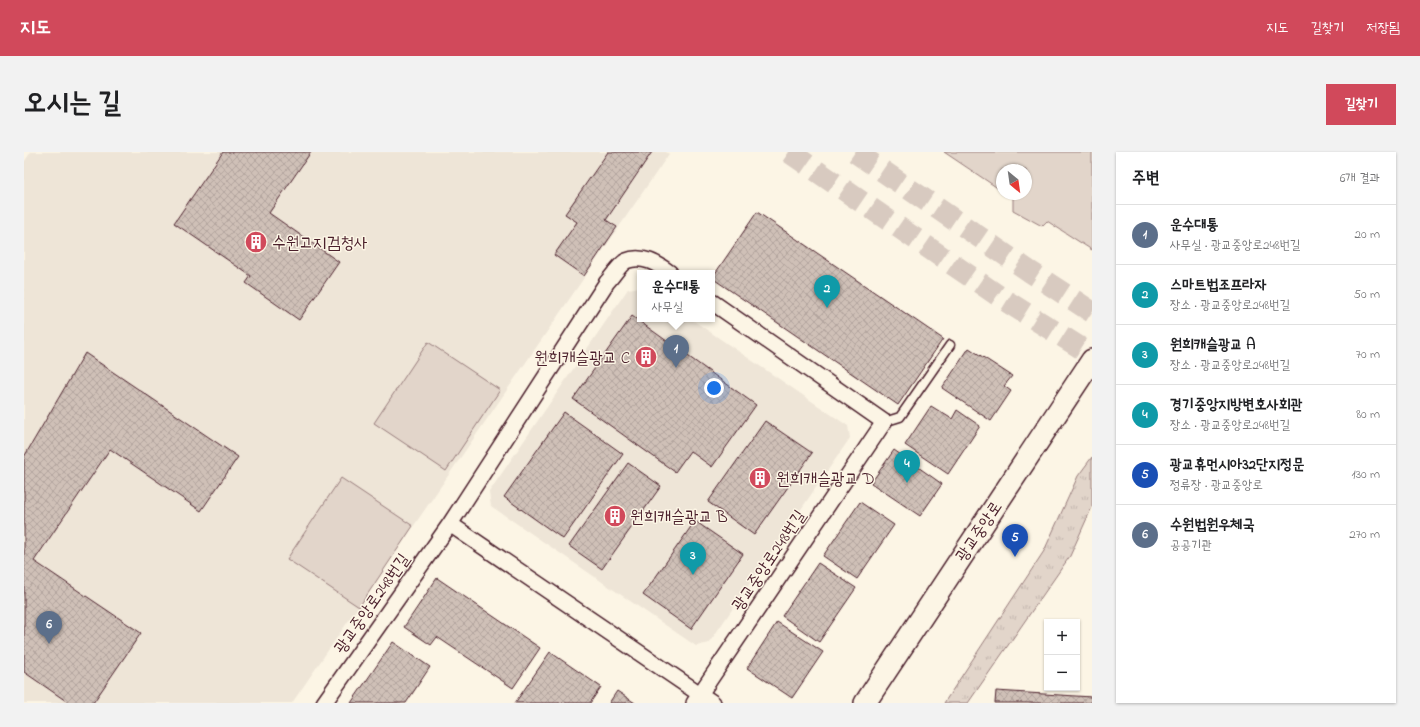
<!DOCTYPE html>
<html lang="ko">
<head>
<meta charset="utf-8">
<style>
	body { margin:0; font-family:"Indie Flower","Poor Story",sans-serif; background:#f2f2f2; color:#202124 }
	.controls { position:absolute; right:12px; bottom:12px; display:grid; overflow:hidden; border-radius:0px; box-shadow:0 1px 3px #0004 }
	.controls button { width:36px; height:36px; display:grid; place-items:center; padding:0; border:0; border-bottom:1px solid #e0e0e0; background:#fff; color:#202124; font:20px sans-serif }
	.compass { position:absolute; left:972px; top:12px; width:36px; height:36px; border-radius:50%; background:#fff; box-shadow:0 1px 3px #0004; rotate:151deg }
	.you { position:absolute; left:690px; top:236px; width:14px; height:14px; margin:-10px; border:3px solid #fff; border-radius:50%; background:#1a73e8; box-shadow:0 0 0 6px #1a73e833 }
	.badge { display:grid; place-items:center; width:26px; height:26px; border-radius:50%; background:#d1495b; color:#fff; font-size:13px; font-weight:700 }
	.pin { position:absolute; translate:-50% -33px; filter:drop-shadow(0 1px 2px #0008) }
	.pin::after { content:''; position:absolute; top:21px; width:14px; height:12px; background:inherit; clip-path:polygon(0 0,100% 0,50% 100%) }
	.popup { position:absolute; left:613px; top:118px; width:78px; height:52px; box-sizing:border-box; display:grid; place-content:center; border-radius:0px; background:#fff; filter:drop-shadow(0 1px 3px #0005); font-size:13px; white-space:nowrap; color:#757577 }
	.popup b { font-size:15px; color:#202124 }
	.popup::after { content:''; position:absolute; left:50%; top:100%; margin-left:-8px; border:8px solid transparent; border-top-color:#fff }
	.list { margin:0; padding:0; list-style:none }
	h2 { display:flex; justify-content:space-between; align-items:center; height:52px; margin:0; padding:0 16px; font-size:17px }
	h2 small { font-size:13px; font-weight:400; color:#757577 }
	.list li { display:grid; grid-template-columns:26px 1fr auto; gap:12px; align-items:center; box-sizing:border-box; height:60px; padding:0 16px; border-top:1px solid #e0e0e0 }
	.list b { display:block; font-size:15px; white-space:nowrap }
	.list p { margin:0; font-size:13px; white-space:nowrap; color:#757577 }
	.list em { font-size:13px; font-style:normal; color:#757577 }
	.map { position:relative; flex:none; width:1068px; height:551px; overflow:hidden; border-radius:0px }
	header { display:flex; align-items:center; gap:24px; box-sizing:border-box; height:56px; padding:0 20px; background:#d1495b; color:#fff }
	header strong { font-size:19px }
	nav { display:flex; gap:22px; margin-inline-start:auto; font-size:14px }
	.intro { display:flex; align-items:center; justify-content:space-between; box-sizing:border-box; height:96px; padding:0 24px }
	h1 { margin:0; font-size:28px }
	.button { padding:10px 18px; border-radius:0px; background:#d1495b; color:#fff; font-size:14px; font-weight:700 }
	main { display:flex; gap:24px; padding:0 24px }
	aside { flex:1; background:#fff; border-radius:0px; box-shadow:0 1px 3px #0004 }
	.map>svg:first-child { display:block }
	.built { fill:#eee5d7 }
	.grass { fill:url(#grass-tufts); stroke:#967a7a }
	.park { fill:#e2d5ca; stroke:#967a7a }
	.building { fill:url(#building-cross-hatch); stroke:#4a1f2b }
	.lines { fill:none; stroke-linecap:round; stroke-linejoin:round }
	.highway-tunnel { stroke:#d8cac0; stroke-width:22; stroke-dasharray:22 11; stroke-linecap:butt }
	.lane-casing { stroke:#4a1f2b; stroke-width:11 }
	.street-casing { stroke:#4a1f2b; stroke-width:18 }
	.secondary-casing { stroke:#4a1f2b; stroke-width:24 }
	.lane { stroke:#fcf5e5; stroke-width:8 }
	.street { stroke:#fcf5e5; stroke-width:15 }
	.secondary { stroke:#fcf5e5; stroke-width:21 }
	.labels { text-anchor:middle; stroke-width:3; stroke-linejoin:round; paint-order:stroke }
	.poi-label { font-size:17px; fill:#4a1f2b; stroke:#fcf5e5; text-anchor:start }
	.street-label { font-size:17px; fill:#4a1f2b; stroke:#fcf5e5 }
</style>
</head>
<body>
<header>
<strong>지도</strong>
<nav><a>지도</a><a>길찾기</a><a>저장됨</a></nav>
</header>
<div class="intro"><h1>오시는 길</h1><a class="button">길찾기</a></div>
<main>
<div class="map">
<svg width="1068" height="551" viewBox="0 0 1068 551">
	<defs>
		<pattern id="grass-tufts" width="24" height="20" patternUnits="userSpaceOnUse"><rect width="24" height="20" fill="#e2d5ca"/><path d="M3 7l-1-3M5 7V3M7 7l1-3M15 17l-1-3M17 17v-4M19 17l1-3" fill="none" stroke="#c3b6ae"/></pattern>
		<pattern id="building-cross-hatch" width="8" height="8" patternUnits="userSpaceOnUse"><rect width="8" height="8" fill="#cfc0b7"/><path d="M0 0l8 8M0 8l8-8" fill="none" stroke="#b3a59e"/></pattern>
	</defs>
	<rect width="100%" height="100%" fill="#fcf5e5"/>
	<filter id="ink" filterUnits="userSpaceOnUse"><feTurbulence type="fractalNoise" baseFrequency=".025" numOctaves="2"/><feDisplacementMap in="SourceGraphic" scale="8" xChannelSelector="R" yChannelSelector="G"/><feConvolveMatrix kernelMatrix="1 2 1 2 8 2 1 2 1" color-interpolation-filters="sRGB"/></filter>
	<g filter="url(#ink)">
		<path class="built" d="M 7,0 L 642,0 L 645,2 L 268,551 L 0,551 L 0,10 Z
			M 616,135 L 616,167 L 667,167 L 824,274 L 826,286 L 685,491 L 672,494 L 467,354 L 465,340 L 604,137 Z"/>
		<path class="grass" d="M 1068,305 L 1068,355 L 1046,404 L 944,551 L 920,551 L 1020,399 L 1054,324 Z"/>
		<path class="park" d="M 920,0 L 1068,0 L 1068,98 L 1023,69 L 1018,74 L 989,58 L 989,46 L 983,42 L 1002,42 L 1002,18 L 978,18 L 978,39 Z
			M 404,190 L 476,238 L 422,319 L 350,271 Z
			M 317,326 L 389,374 L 335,455 L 263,407 Z"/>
		<path class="building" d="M 199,0 L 287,0 L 245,61 L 315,110 L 275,168 L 222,131 L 227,124 L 150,71 Z
			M 584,0 L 628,0 L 582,68 L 593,75 L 560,124 L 530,103 L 553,70 L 541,62 Z
			M 733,60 L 919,187 L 874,253 L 688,126 Z
			M 608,164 L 732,253 L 688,315 L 666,299 L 651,320 L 549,247 Z
			M 945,196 L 988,224 L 980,234 L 987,239 L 967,269 L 918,236 Z
			M 61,201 L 214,305 L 177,359 L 86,297 L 10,409 L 117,481 L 69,551 L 45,551 L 0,520 L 0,305 Z
			M 907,254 L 928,267 L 933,258 L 956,274 L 924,322 L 881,293 Z
			M 540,260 L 599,302 L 539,387 L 480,345 Z
			M 741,269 L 788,301 L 730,383 L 684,350 Z
			M 870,298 L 918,332 L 896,364 L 847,331 Z
			M 604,311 L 637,334 L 578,417 L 545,394 Z
			M 836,350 L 870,373 L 833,427 L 799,404 Z
			M 671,369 L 719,402 L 667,477 L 619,443 Z
			M 794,411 L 832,436 L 795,490 L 758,464 Z
			M 413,426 L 516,496 L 489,536 L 413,485 L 407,493 L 380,475 Z
			M 753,470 L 799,500 L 768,546 L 723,516 Z
			M 369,490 L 406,515 L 382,551 L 327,551 Z
			M 526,500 L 577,535 L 566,551 L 491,551 Z
			M 593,539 L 611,551 L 585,551 Z
			M 972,539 L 1068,545 L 1068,551 L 971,551 Z"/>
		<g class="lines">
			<path class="highway-tunnel" d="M 765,0 L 982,149 L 1068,203
				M 831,0 L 1005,119 L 1068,160"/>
			<g class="lane-casing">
				<path id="lane" d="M 860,270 L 876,265 L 926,193"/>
			</g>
			<g class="street-casing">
				<path id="street" d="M 426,372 L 689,551
					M 300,551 L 426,372 L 583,130 C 589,124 595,113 602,109 C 618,102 634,112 646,121
					M 670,551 L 860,270 L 688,150"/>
			</g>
			<g class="secondary-casing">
				<path id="secondary" d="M 841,551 L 1068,208"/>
			</g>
			<use href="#lane" class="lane"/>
			<use href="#street" class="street"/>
			<use href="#secondary" class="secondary"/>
		</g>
	</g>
	<defs>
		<g id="building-disc" transform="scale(1.15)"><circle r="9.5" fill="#d1495b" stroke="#fcf5e5"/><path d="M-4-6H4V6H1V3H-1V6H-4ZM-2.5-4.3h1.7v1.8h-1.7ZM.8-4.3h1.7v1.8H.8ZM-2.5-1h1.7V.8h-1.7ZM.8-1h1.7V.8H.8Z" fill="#fff"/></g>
	</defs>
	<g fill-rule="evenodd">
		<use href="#building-disc" x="232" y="90"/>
		<use href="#building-disc" x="622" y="205"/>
		<use href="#building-disc" x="736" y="326"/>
		<use href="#building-disc" x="591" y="364"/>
	</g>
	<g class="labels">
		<g class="poi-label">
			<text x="248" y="96">수원고지검청사</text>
			<text x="606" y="211" text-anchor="end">원희캐슬광교 C</text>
			<text x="752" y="332">원희캐슬광교 D</text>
			<text x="606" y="370">원희캐슬광교 B</text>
		</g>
		<g class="street-label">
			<text transform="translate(954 379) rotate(-56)" y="6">광교중앙로</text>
			<text transform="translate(744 408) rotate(-56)" y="6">광교중앙로248번길</text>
			<text transform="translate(347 451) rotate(-55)" y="6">광교중앙로248번길</text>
		</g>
	</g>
</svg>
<div class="controls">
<button>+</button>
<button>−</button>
</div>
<svg class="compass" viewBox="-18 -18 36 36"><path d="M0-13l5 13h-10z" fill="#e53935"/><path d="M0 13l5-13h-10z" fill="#757577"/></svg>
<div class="you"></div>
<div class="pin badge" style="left:652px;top:216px;background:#5c6f8a">1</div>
<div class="popup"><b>운수대통</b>사무실</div>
<div class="pin badge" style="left:803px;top:156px;background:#0f9aa8">2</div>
<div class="pin badge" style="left:669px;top:423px;background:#0f9aa8">3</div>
<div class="pin badge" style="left:883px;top:331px;background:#0f9aa8">4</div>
<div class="pin badge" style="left:991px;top:405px;background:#1a4fb4">5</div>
<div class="pin badge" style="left:25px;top:492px;background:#5c6f8a">6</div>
</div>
<aside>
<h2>주변<small>6개 결과</small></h2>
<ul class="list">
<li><span class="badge" style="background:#5c6f8a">1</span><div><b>운수대통</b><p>사무실 · 광교중앙로248번길</p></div><em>20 m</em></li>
<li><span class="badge" style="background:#0f9aa8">2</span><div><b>스마트법조프라자</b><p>장소 · 광교중앙로248번길</p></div><em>50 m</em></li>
<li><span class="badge" style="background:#0f9aa8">3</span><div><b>원희캐슬광교 A</b><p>장소 · 광교중앙로248번길</p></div><em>70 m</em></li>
<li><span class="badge" style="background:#0f9aa8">4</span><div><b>경기중앙지방변호사회관</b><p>장소 · 광교중앙로248번길</p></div><em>80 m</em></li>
<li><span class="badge" style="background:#1a4fb4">5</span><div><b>광교휴먼시아32단지정문</b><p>정류장 · 광교중앙로</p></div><em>130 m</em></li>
<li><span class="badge" style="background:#5c6f8a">6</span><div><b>수원법원우체국</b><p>공공기관</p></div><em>270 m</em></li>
</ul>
</aside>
</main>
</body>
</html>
